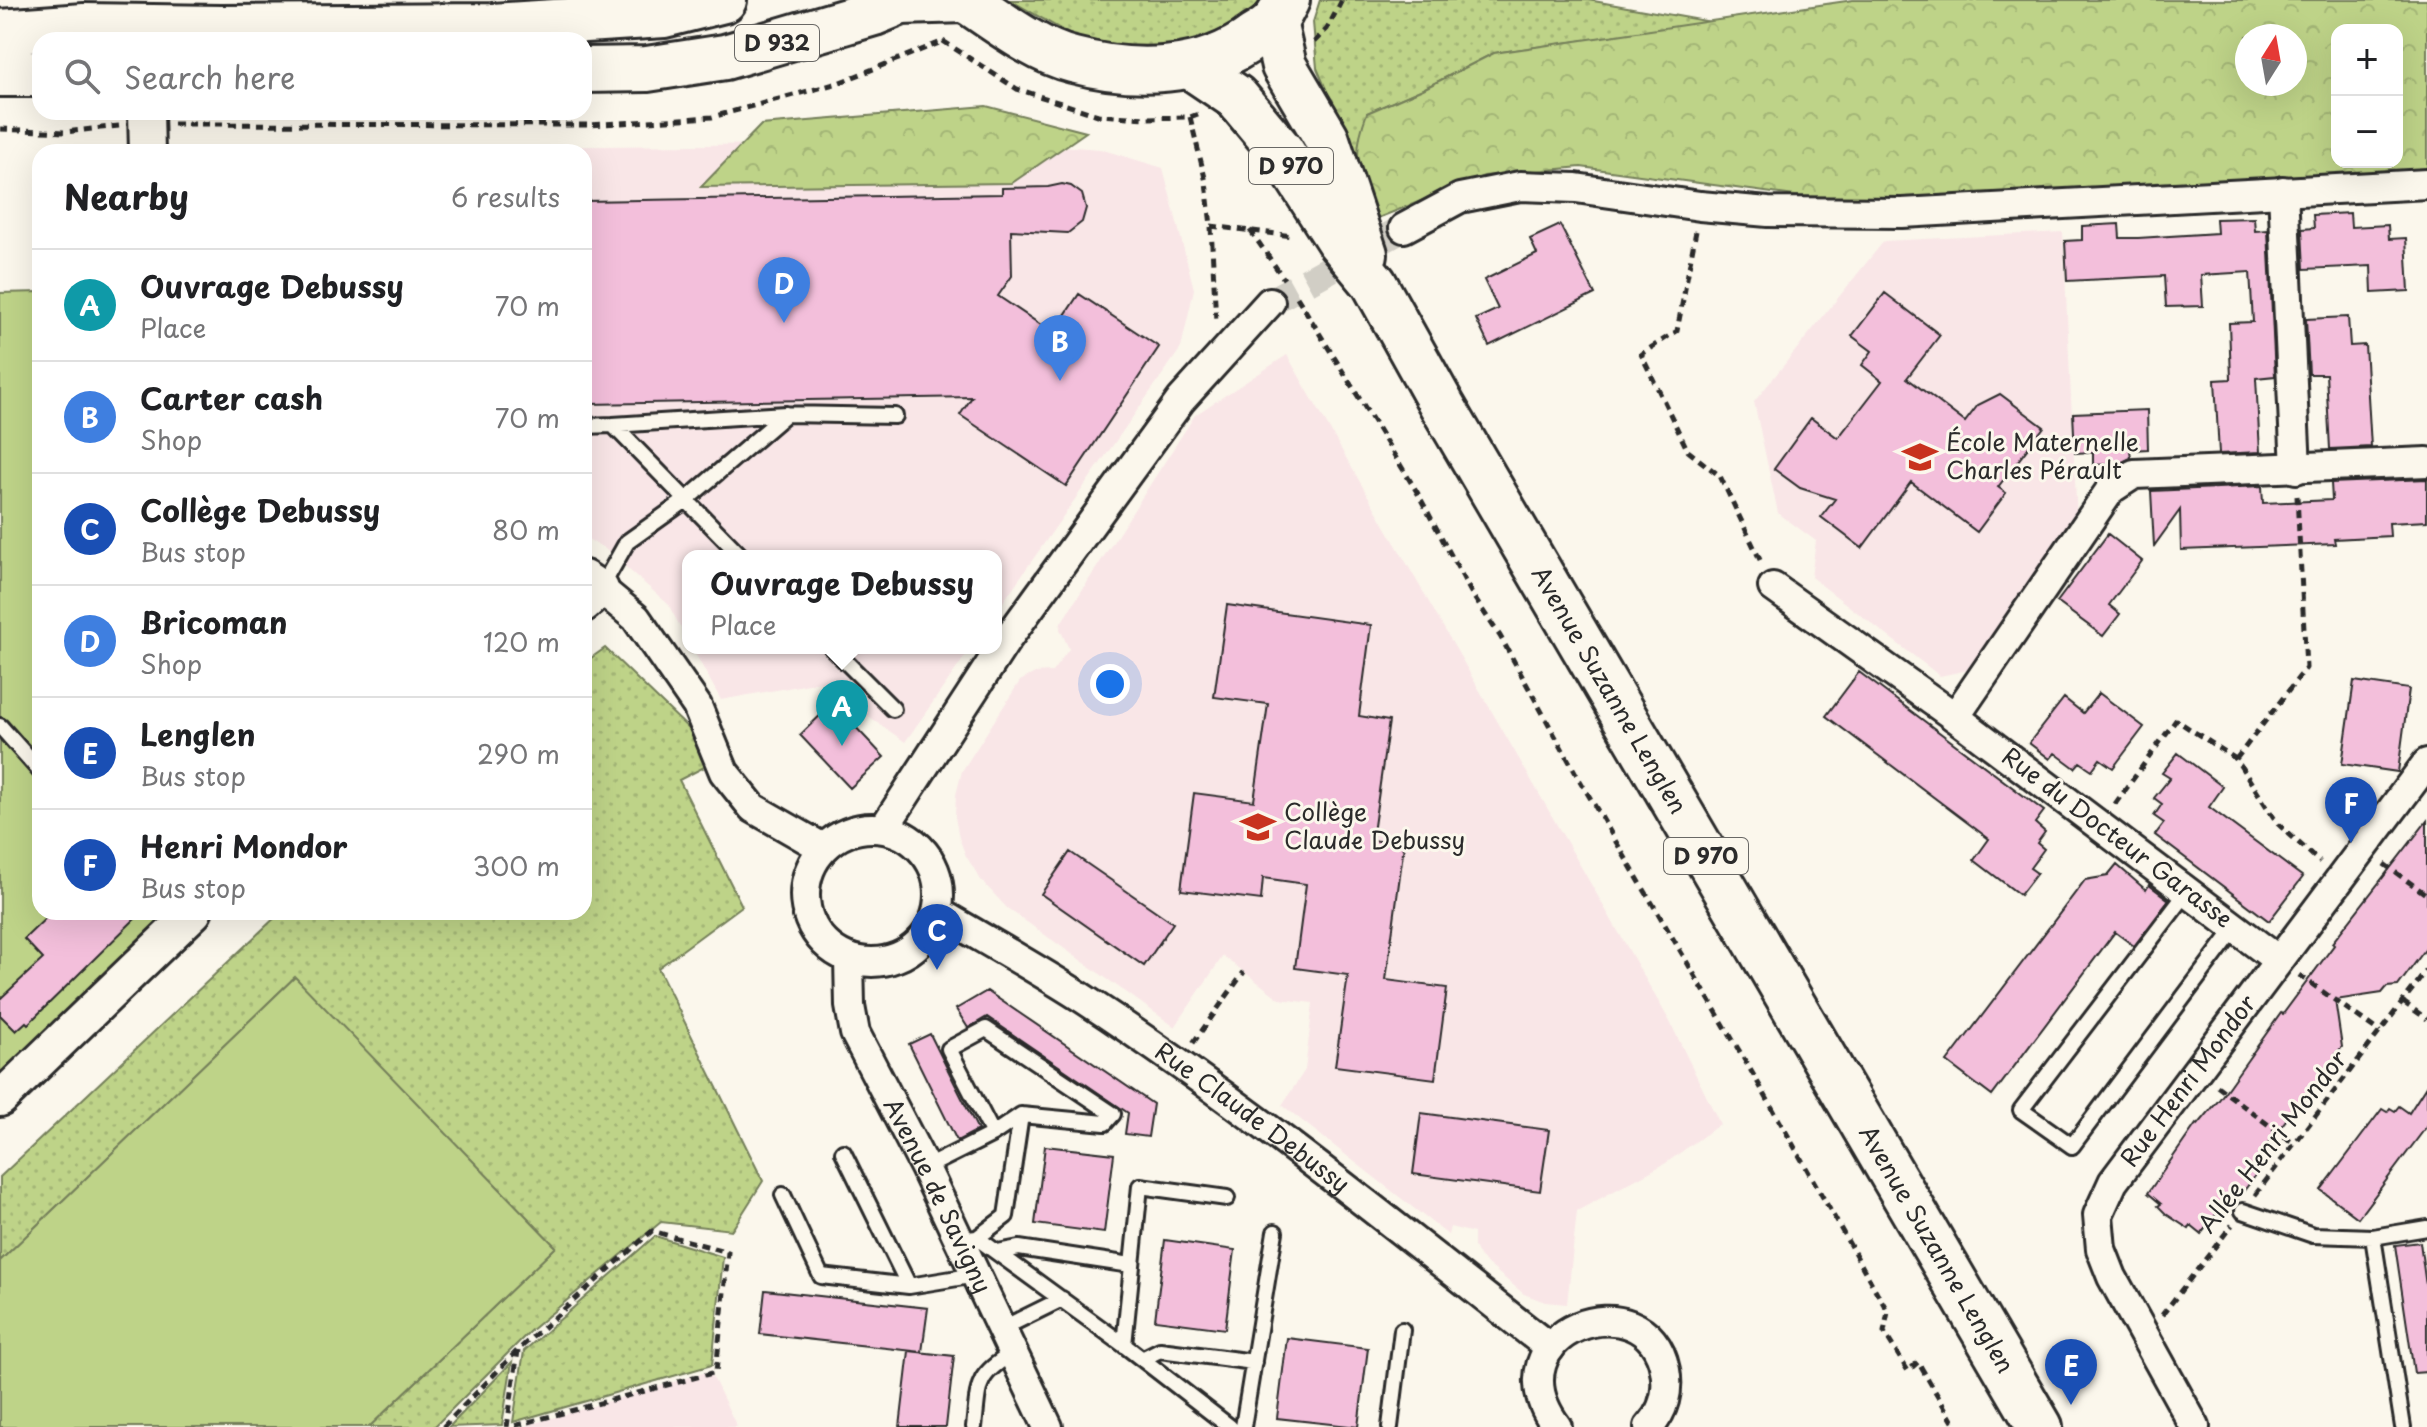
<!DOCTYPE html>
<html lang="en">
<head>
<meta charset="utf-8">
<style>
	body { margin:0; font-family:"Playpen Sans",sans-serif; background:#f6f6f6; color:#202124 }
	.controls { position:absolute; right:24px; top:24px; display:grid; overflow:hidden; border-radius:16px; box-shadow:0 8px 32px #0002 }
	.controls button { width:72px; height:72px; display:grid; place-items:center; padding:0; border:0; border-bottom:2px solid #e0e0e0; background:#fff; color:#202124; font:40px sans-serif }
	.compass { position:absolute; left:2235px; top:24px; width:72px; height:72px; border-radius:50%; background:#fff; box-shadow:0 8px 32px #0002; rotate:11deg }
	.you { position:absolute; left:1110px; top:684px; width:28px; height:28px; margin:-20px; border:6px solid #fff; border-radius:50%; background:#1a73e8; box-shadow:0 0 0 12px #1a73e833 }
	.badge { display:grid; place-items:center; width:52px; height:52px; border-radius:50%; background:#1a73e8; color:#fff; font-size:26px; font-weight:700 }
	.pin { position:absolute; translate:-50% -66px; filter:drop-shadow(0 2px 4px #0008) }
	.pin::after { content:''; position:absolute; top:42px; width:28px; height:24px; background:inherit; clip-path:polygon(0 0,100% 0,50% 100%) }
	.popup { position:absolute; left:682px; top:550px; width:320px; height:104px; box-sizing:border-box; display:grid; place-content:center; border-radius:16px; background:#fff; filter:drop-shadow(0 2px 6px #0005); font-size:26px; white-space:nowrap; color:#757577 }
	.popup b { font-size:30px; color:#202124 }
	.popup::after { content:''; position:absolute; left:50%; top:100%; margin-left:-16px; border:16px solid transparent; border-top-color:#fff }
	.list { margin:0; padding:0; list-style:none }
	h2 { display:flex; justify-content:space-between; align-items:center; height:104px; margin:0; padding:0 32px; font-size:34px }
	h2 small { font-size:26px; font-weight:400; color:#757577 }
	.list li { display:grid; grid-template-columns:52px 1fr auto; gap:24px; align-items:center; box-sizing:border-box; height:112px; padding:0 32px; border-top:2px solid #e0e0e0 }
	.list b { display:block; font-size:30px; white-space:nowrap }
	.list p { margin:0; font-size:26px; white-space:nowrap; color:#757577 }
	.list em { font-size:26px; font-style:normal; color:#757577 }
	.icon { flex:none; width:44px; height:44px; fill:none; stroke:currentColor; stroke-width:2; stroke-linecap:round; stroke-linejoin:round }
	.map { position:relative; flex:none; width:2427px; height:1427px; overflow:hidden }
	.search { position:absolute; background:#fff; box-shadow:0 8px 32px #0002; left:32px; top:32px; width:560px; height:88px; display:flex; align-items:center; gap:20px; box-sizing:border-box; padding:0 28px; border-radius:24px; color:#757577; font-size:30px }
	.panel { position:absolute; background:#fff; box-shadow:0 8px 32px #0002; left:32px; top:144px; width:560px; height:776px; border-radius:24px }
	.map>svg:first-child { display:block }
	.built { fill:#f9e6e7 }
	.grass { fill:url(#grass-dots); stroke:#747f5a; stroke-width:2 }
	.forest { fill:url(#forest-crowns); stroke:#747f5a; stroke-width:2; fill-rule:evenodd }
	.garden { fill:#bed388; stroke:#747f5a; stroke-width:2 }
	.building { fill:#f3bfdb; stroke:#2b2b2b; stroke-width:2 }
	.lines { fill:none; stroke-linecap:round; stroke-linejoin:round }
	.minor-tunnel { stroke:#d1cec5; stroke-width:28; stroke-dasharray:28 14; stroke-linecap:butt }
	.service-casing { stroke:#2b2b2b; stroke-width:20 }
	.minor-casing { stroke:#2b2b2b; stroke-width:34 }
	.tertiary-casing { stroke:#2b2b2b; stroke-width:40 }
	.primary-casing { stroke:#2b2b2b; stroke-width:50 }
	.path { stroke:#2b2b2b; stroke-width:5; stroke-dasharray:8 6; stroke-linecap:butt }
	.service { stroke:#fbf7ec; stroke-width:14 }
	.minor { stroke:#fbf7ec; stroke-width:28 }
	.tertiary { stroke:#fbf7ec; stroke-width:34 }
	.primary { stroke:#fbf7ec; stroke-width:44 }
	.labels { text-anchor:middle; stroke-width:6; stroke-linejoin:round; paint-order:stroke }
	.shield { fill:#fbf7ec; stroke:#696865; stroke-width:2 }
	.shield-label { font-size:22px; font-weight:bold; fill:#2b2b2b }
	.poi-label { font-size:24px; fill:#2b2b2b; stroke:#fbf7ec; text-anchor:start }
	.street-label { font-size:24px; fill:#2b2b2b; stroke:#fbf7ec }
</style>
</head>
<body>
<div class="map">
<svg width="2427" height="1427" viewBox="0 0 2427 1427">
	<defs>
		<pattern id="grass-dots" width="8" height="8" patternUnits="userSpaceOnUse" patternTransform="scale(2)"><rect width="8" height="8" fill="#bed388"/><path d="M2 2h.1M6 6h.1" fill="none" stroke="#a3b576" stroke-width="1.8" stroke-linecap="round"/></pattern>
		<pattern id="forest-crowns" width="20" height="18" patternUnits="userSpaceOnUse" patternTransform="scale(2)"><rect width="20" height="18" fill="#bed388"/><path d="M2 6a3 3 0 1 1 6 0M12 15a3 3 0 1 1 6 0" fill="none" stroke="#a3b576"/></pattern>
	</defs>
	<rect width="100%" height="100%" fill="#fbf7ec"/>
	<filter id="ink" filterUnits="userSpaceOnUse"><feTurbulence type="fractalNoise" baseFrequency=".0125" numOctaves="2"/><feDisplacementMap in="SourceGraphic" scale="16" xChannelSelector="R" yChannelSelector="G"/><feConvolveMatrix kernelMatrix="1 2 1 2 8 2 1 2 1" color-interpolation-filters="sRGB"/></filter>
	<g filter="url(#ink)">
		<path class="built" d="M 1007,142 L 1100,149 L 1163,168 L 1194,289 L 1181,348 L 996,612 L 996,556 L 688,556 L 688,641 L 668,604 L 604,548 L 584,537 L 584,152 L 180,150 Z
			M 2063,232 L 2077,521 L 1968,670 L 1940,676 L 1811,577 L 1816,541 L 1778,513 L 1754,402 L 1884,241 Z
			M 1287,355 L 1669,1020 L 1720,1124 L 1666,1163 L 1577,1211 L 1567,1304 L 1545,1302 L 1524,1294 L 1480,1258 L 1474,1247 L 1474,1233 L 1450,1227 L 1448,1235 L 1282,1105 L 1305,1070 L 1313,1003 L 1280,999 L 1223,956 L 1175,1027 L 1007,908 L 981,880 L 966,856 L 959,838 L 955,817 L 956,795 L 962,771 L 1020,681 L 1035,673 L 1052,672 L 1069,649 L 1060,629 L 1061,623 L 1195,415 Z
			M 692,648 L 971,648 L 905,742 L 820,682 L 721,700 Z
			M 710,1371 L 737,1427 L 522,1427 Z"/>
		<path class="grass" d="M 1010,0 L 1265,0 L 1254,17 L 1212,39 L 1149,53 L 1078,39 Z
			M 1320,0 L 1588,0 L 1711,22 L 1494,53 L 1423,89 L 1367,113 L 1359,167 L 1317,68 L 1313,22 Z
			M 605,648 L 720,759 L 679,780 L 742,906 L 658,968 L 763,1181 L 732,1230 L 661,1222 L 530,1331 L 434,1427 L 369,1427 L 556,1247 L 294,978 L 0,1261 L 0,1177 L 281,912 L 584,912 L 584,663 Z
			M 655,1236 L 723,1257 L 712,1365 L 513,1422 L 524,1351 Z
			M 512,1362 L 502,1425 L 449,1427 Z"/>
		<path class="forest" d="M 1853,0 L 2427,0 L 2427,175 L 1832,201 L 1581,167 L 1484,176 L 1378,218 C 1361,174 1349,160 1367,113 L 1423,89 L 1494,53 ZM 2337,30 L 2397,30 L 2397,162 L 2337,162 ZM 2247,36 L 2295,36 L 2295,84 L 2247,84 Z
			M 986,106 L 1086,132 L 1012,183 L 701,187 L 761,125 Z"/>
		<path class="garden" d="M 40,292 L 40,912 L 171,912 L 0,1076 L 0,293 Z
			M 295,977 L 556,1247 L 369,1427 L 0,1427 L 0,1261 Z"/>
		<path class="building" d="M 1062,184 L 1071,186 L 1082,194 L 1086,208 L 1082,222 L 1068,233 L 1011,230 L 1012,276 L 998,296 L 1053,333 L 1079,294 L 1159,347 L 1066,486 L 960,415 L 972,397 L 588,404 L 588,370 L 584,370 L 584,201 L 1002,194 L 1002,188 L 1048,187 Z
			M 2350,213 L 2351,227 L 2388,225 L 2389,239 L 2406,238 L 2409,291 L 2372,293 L 2371,266 L 2304,269 L 2302,229 L 2314,228 L 2313,215 Z
			M 2254,218 L 2255,231 L 2268,230 L 2275,376 L 2256,378 L 2260,452 L 2219,454 L 2215,380 L 2231,379 L 2229,323 L 2253,322 L 2250,272 L 2201,275 L 2203,306 L 2166,307 L 2164,276 L 2067,281 L 2065,241 L 2082,240 L 2082,226 L 2119,224 L 2120,238 L 2138,238 L 2217,233 L 2216,219 Z
			M 1560,225 L 1595,294 L 1489,346 L 1476,319 L 1498,309 L 1484,280 L 1537,254 L 1530,239 Z
			M 1885,293 L 1940,335 L 1907,378 L 1965,422 L 1978,405 L 2000,394 L 2044,427 L 1998,487 L 2006,493 L 1977,532 L 1911,482 L 1862,548 L 1821,517 L 1835,499 L 1800,488 L 1774,469 L 1811,418 L 1838,438 L 1882,381 L 1862,365 L 1872,351 L 1852,336 Z
			M 2348,317 L 2350,346 L 2365,345 L 2371,447 L 2330,449 L 2326,374 L 2309,374 L 2306,319 Z
			M 2147,410 L 2148,449 L 2130,450 L 2131,458 L 2118,464 L 2093,465 L 2093,452 L 2075,453 L 2073,413 Z
			M 2427,479 L 2427,521 L 2389,523 L 2390,536 L 2334,539 L 2335,544 L 2181,550 L 2180,510 L 2154,546 L 2151,491 L 2262,486 L 2263,503 L 2332,500 L 2331,483 Z
			M 2108,534 L 2142,561 L 2109,605 L 2120,614 L 2103,636 L 2057,602 Z
			M 1227,605 L 1371,625 L 1359,716 L 1389,721 L 1372,840 L 1404,845 L 1386,980 L 1447,988 L 1435,1079 L 1335,1066 L 1348,975 L 1295,968 L 1306,884 L 1263,878 L 1261,900 L 1181,890 L 1194,793 L 1254,801 L 1268,704 L 1214,697 Z
			M 1859,672 L 2044,811 L 2035,823 L 2045,832 L 2037,843 L 2044,849 L 2030,868 L 2037,873 L 2020,895 L 1974,860 L 1989,839 L 1826,716 Z
			M 2354,681 L 2409,689 L 2398,772 L 2342,764 Z
			M 2099,693 L 2144,727 L 2113,768 L 2100,759 L 2092,770 L 2080,762 L 2075,768 L 2055,753 L 2050,759 L 2029,743 L 2064,698 L 2083,713 Z
			M 833,703 L 884,757 L 850,788 L 800,735 Z
			M 2178,753 L 2223,787 L 2209,807 L 2303,877 L 2269,921 L 2155,835 L 2164,823 L 2154,816 L 2162,804 L 2154,798 L 2170,778 L 2162,773 Z
			M 2427,821 L 2427,947 L 2398,986 L 2387,987 L 2382,993 L 2335,1000 L 2342,1047 L 2336,1054 L 2338,1067 L 2311,1101 L 2304,1097 L 2272,1138 L 2252,1165 L 2259,1171 L 2227,1213 L 2220,1209 L 2201,1234 L 2191,1226 L 2189,1229 L 2166,1214 L 2158,1206 L 2161,1204 L 2148,1193 L 2196,1124 L 2198,1125 L 2219,1100 L 2281,1013 L 2283,1014 L 2334,945 L 2332,943 Z
			M 1070,852 L 1173,923 L 1144,966 L 1041,894 Z
			M 2117,865 L 2146,890 L 2149,885 L 2169,900 L 2134,946 L 2115,932 L 1992,1096 L 1947,1062 L 2085,880 L 2108,876 Z
			M 52,912 L 142,912 L 28,1024 L 26,1022 L 16,1031 L 0,1015 L 0,999 L 43,959 L 24,939 Z
			M 987,991 L 1153,1104 L 1148,1137 L 1125,1134 L 1128,1113 L 987,1017 L 968,1028 L 956,1009 Z
			M 930,1034 L 978,1130 L 957,1141 L 909,1044 Z
			M 2427,1085 L 2427,1126 L 2358,1218 L 2321,1190 L 2382,1109 L 2387,1112 L 2390,1108 L 2395,1111 L 2399,1106 L 2409,1113 Z
			M 1421,1113 L 1549,1130 L 1540,1191 L 1413,1174 Z
			M 1045,1146 L 1114,1154 L 1104,1233 L 1035,1224 Z
			M 1165,1240 L 1235,1250 L 1225,1329 L 1155,1320 Z
			M 2420,1242 L 2427,1293 L 2427,1372 L 2414,1373 L 2395,1245 Z
			M 765,1290 L 928,1308 L 922,1352 L 760,1334 Z
			M 1287,1338 L 1368,1348 L 1358,1427 L 1277,1418 Z
			M 909,1351 L 954,1356 L 946,1427 L 900,1427 Z"/>
		<g class="lines">
			<path class="minor-tunnel" d="M 1270,302 L 1404,228"/>
			<g class="service-casing">
				<path id="service" d="M 613,425 L 786,414 L 895,416
					M 584,426 L 613,425 L 741,556
					M 601,588 L 627,542 L 686,500 L 786,414
					M 832,648 L 893,709
					M 0,726 L 40,771
					M 2188,891 L 2021,1110 L 2072,1146 L 2236,927
					M 986,1029 L 1113,1114 L 1105,1123 L 1021,1115 L 993,1134 L 949,1049 Z
					M 843,1152 L 909,1286
					M 925,1168 L 993,1134
					M 783,1195 L 821,1276 L 909,1286 L 976,1275
					M 2243,1211 L 2313,1235 L 2373,1237 L 2427,1228
					M 2373,1237 L 2403,1427
					M 977,1238 L 1006,1216 L 1021,1115
					M 959,1240 L 977,1238 L 1124,1345 L 1230,1427
					M 998,1252 L 1019,1248 L 1131,1265
					M 1001,1329 L 1062,1299
					M 1124,1345 L 1140,1186 L 1227,1198
					M 1142,1359 L 1160,1350 L 1254,1362
					M 974,1427 C 979,1386 974,1376 1013,1353
					M 1243,1427 L 1275,1232
					M 1390,1427 L 1402,1330"/>
			</g>
			<g class="minor-casing">
				<g id="minor">
					<path d="M 2283,191 L 2296,469"/>
					<path d="M 1404,228 L 1460,198 L 1520,186 L 1576,188 L 1700,206 L 1768,212 L 1902,213 L 2427,184"/>
					<path d="M 1773,587 L 1955,717"/>
					<path d="M 601,589 L 636,618 L 697,706 L 724,772 L 753,808 L 823,848"/>
					<circle cx="872" cy="895" r="67"/>
					<path d="M 884,828 L 1005,642 L 1181,400 L 1270,302"/>
					<path id="s1" d="M 938,912 C 987,941 1036,968 1084,999 C 1246,1105 1397,1228 1550,1348"/>
					<path id="s2" d="M 849,958 L 850,1006 L 855,1033 L 925,1168 L 1048,1427"/>
					<path d="M 2278,960 L 1955,717 L 2111,489 L 2134,474 L 2427,462"/>
					<path d="M 1557,1427 C 1486,1332 1647,1274 1665,1370 C 1669,1391 1664,1411 1649,1427"/>
					<path id="s3" d="M 2195,1427 L 2112,1277 L 2101,1249 L 2098,1215 L 2113,1182 L 2427,763"/>
				</g>
			</g>
			<g class="tertiary-casing">
				<path id="tertiary" d="M 146,112 L 147,152
					M 584,578 L 601,589 L 584,604
					M 0,1099 L 194,912"/>
			</g>
			<g class="primary-casing">
				<g id="primary">
					<path d="M 966,0 C 998,21 1036,51 1073,60 C 1133,76 1204,75 1255,36 C 1262,32 1270,27 1275,21 C 1280,15 1283,7 1287,0"/>
					<path d="M 1274,22 L 1284,66 L 1326,137 L 1365,254"/>
					<path d="M 0,32 L 84,26 L 220,28 L 492,26 L 664,15 L 724,0"/>
					<path id="s4" d="M 1190,66 L 1236,97 L 1281,151 L 1339,241 L 1374,283 L 1443,407 L 2040,1427"/>
					<path d="M 584,70 L 647,69 L 725,57 L 874,13 L 901,2 L 966,0"/>
					<path d="M 0,74 L 40,74"/>
				</g>
			</g>
			<path class="path" d="M 943,41 L 1017,89 L 1098,115 L 1146,118 L 1190,117 L 1198,114
				M 1314,42 L 1327,29 L 1342,0
				M 1190,117 L 1206,182 L 1211,226 L 1216,322
				M 173,124 L 589,125 L 712,117 L 838,83 L 944,41
				M 0,129 L 65,132 L 119,126
				M 1211,226 L 1293,236
				M 1250,230 L 1284,279
				M 1696,231 L 1677,331 L 1641,354 L 1688,451 L 1720,476 L 1762,564
				M 1297,297 L 1417,492 L 1473,596 L 1500,636 L 1579,779 L 1757,1081 L 1888,1312 L 1884,1332 L 1908,1371 L 1918,1362 L 1956,1427
				M 2236,759 L 2306,668 L 2297,496
				M 2115,804 L 2176,720 L 2236,759 L 2278,824 L 2320,862
				M 2384,864 L 2427,895
				M 2299,975 L 2380,1032
				M 2403,1002 L 2427,1019
				M 1193,1043 L 1244,972
				M 2217,1086 L 2294,1144
				M 2255,1195 L 2427,970
				M 2162,1315 L 2232,1225
				M 443,1427 L 518,1350 L 652,1231 L 728,1252 L 716,1372 L 510,1427
				M 507,1427 L 518,1351"/>
			<use href="#service" class="service"/>
			<use href="#minor" class="minor"/>
			<use href="#tertiary" class="tertiary"/>
			<use href="#primary" class="primary"/>
		</g>
	</g>
	<defs>
		<g id="school-bare" transform="scale(2.76)"><path d="M0-5L7-2L0 1L-7-2ZM-4 1L0 2.5L4 1V4Q0 6-4 4Z" fill="#c8321e" stroke="#fbf7ec" stroke-width="2.5" paint-order="stroke"/></g>
	</defs>
	<g fill-rule="evenodd">
		<use href="#school-bare" x="1920" y="457"/>
		<use href="#school-bare" x="1258" y="827"/>
	</g>
	<g class="labels">
		<g class="shield">
			<rect x="735" y="25" width="84" height="36" rx="6"/>
			<rect x="1249" y="148" width="84" height="36" rx="6"/>
			<rect x="1664" y="838" width="84" height="36" rx="6"/>
		</g>
		<g class="shield-label">
			<text x="777" y="51">D 932</text>
			<text x="1291" y="174">D 970</text>
			<text x="1706" y="864">D 970</text>
		</g>
		<g class="poi-label">
			<text x="1946" y="451">École Maternelle<tspan x="1946" dy="28">Charles Pérault</tspan></text>
			<text x="1284" y="821">Collège<tspan x="1284" dy="28">Claude Debussy</tspan></text>
		</g>
		<g class="street-label">
			<text dy="8" stroke="none"><textPath href="#s4" startOffset="758">Avenue Suzanne Lenglen</textPath></text>
			<text transform="translate(2117 838) rotate(37)" y="8">Rue du Docteur Garasse</text>
			<text dy="8" stroke="none"><textPath href="#s3" startOffset="398">Rue Henri Mondor</textPath></text>
			<text dy="8" stroke="none"><textPath href="#s1" startOffset="376">Rue Claude Debussy</textPath></text>
			<text transform="translate(2273 1142) rotate(-52)" y="8">Allée Henri Mondor</text>
			<text dy="8" stroke="none"><textPath href="#s2" startOffset="258">Avenue de Savigny</textPath></text>
			<text dy="8" stroke="none"><textPath href="#s4" startOffset="1406">Avenue Suzanne Lenglen</textPath></text>
		</g>
	</g>
</svg>
<div class="controls">
<button>+</button>
<button>−</button>
</div>
<svg class="compass" viewBox="-18 -18 36 36"><path d="M0-13l5 13h-10z" fill="#e53935"/><path d="M0 13l5-13h-10z" fill="#757577"/></svg>
<div class="you"></div>
<div class="pin badge" style="left:842px;top:746px;background:#0f9aa8">A</div>
<div class="popup"><b>Ouvrage Debussy</b>Place</div>
<div class="pin badge" style="left:1060px;top:381px;background:#3f7fe0">B</div>
<div class="pin badge" style="left:937px;top:970px;background:#1a4fb4">C</div>
<div class="pin badge" style="left:784px;top:323px;background:#3f7fe0">D</div>
<div class="pin badge" style="left:2071px;top:1405px;background:#1a4fb4">E</div>
<div class="pin badge" style="left:2351px;top:843px;background:#1a4fb4">F</div>
<div class="search"><svg class="icon" aria-label="search" viewBox="0 0 24 24"><circle cx="10" cy="10" r="6"/><path d="M15 15l6 6"/></svg>Search here</div>
<section class="panel">
<h2>Nearby<small>6 results</small></h2>
<ul class="list">
<li><span class="badge" style="background:#0f9aa8">A</span><div><b>Ouvrage Debussy</b><p>Place</p></div><em>70 m</em></li>
<li><span class="badge" style="background:#3f7fe0">B</span><div><b>Carter cash</b><p>Shop</p></div><em>70 m</em></li>
<li><span class="badge" style="background:#1a4fb4">C</span><div><b>Collège Debussy</b><p>Bus stop</p></div><em>80 m</em></li>
<li><span class="badge" style="background:#3f7fe0">D</span><div><b>Bricoman</b><p>Shop</p></div><em>120 m</em></li>
<li><span class="badge" style="background:#1a4fb4">E</span><div><b>Lenglen</b><p>Bus stop</p></div><em>290 m</em></li>
<li><span class="badge" style="background:#1a4fb4">F</span><div><b>Henri Mondor</b><p>Bus stop</p></div><em>300 m</em></li>
</ul>
</section>
</div>
</body>
</html>
